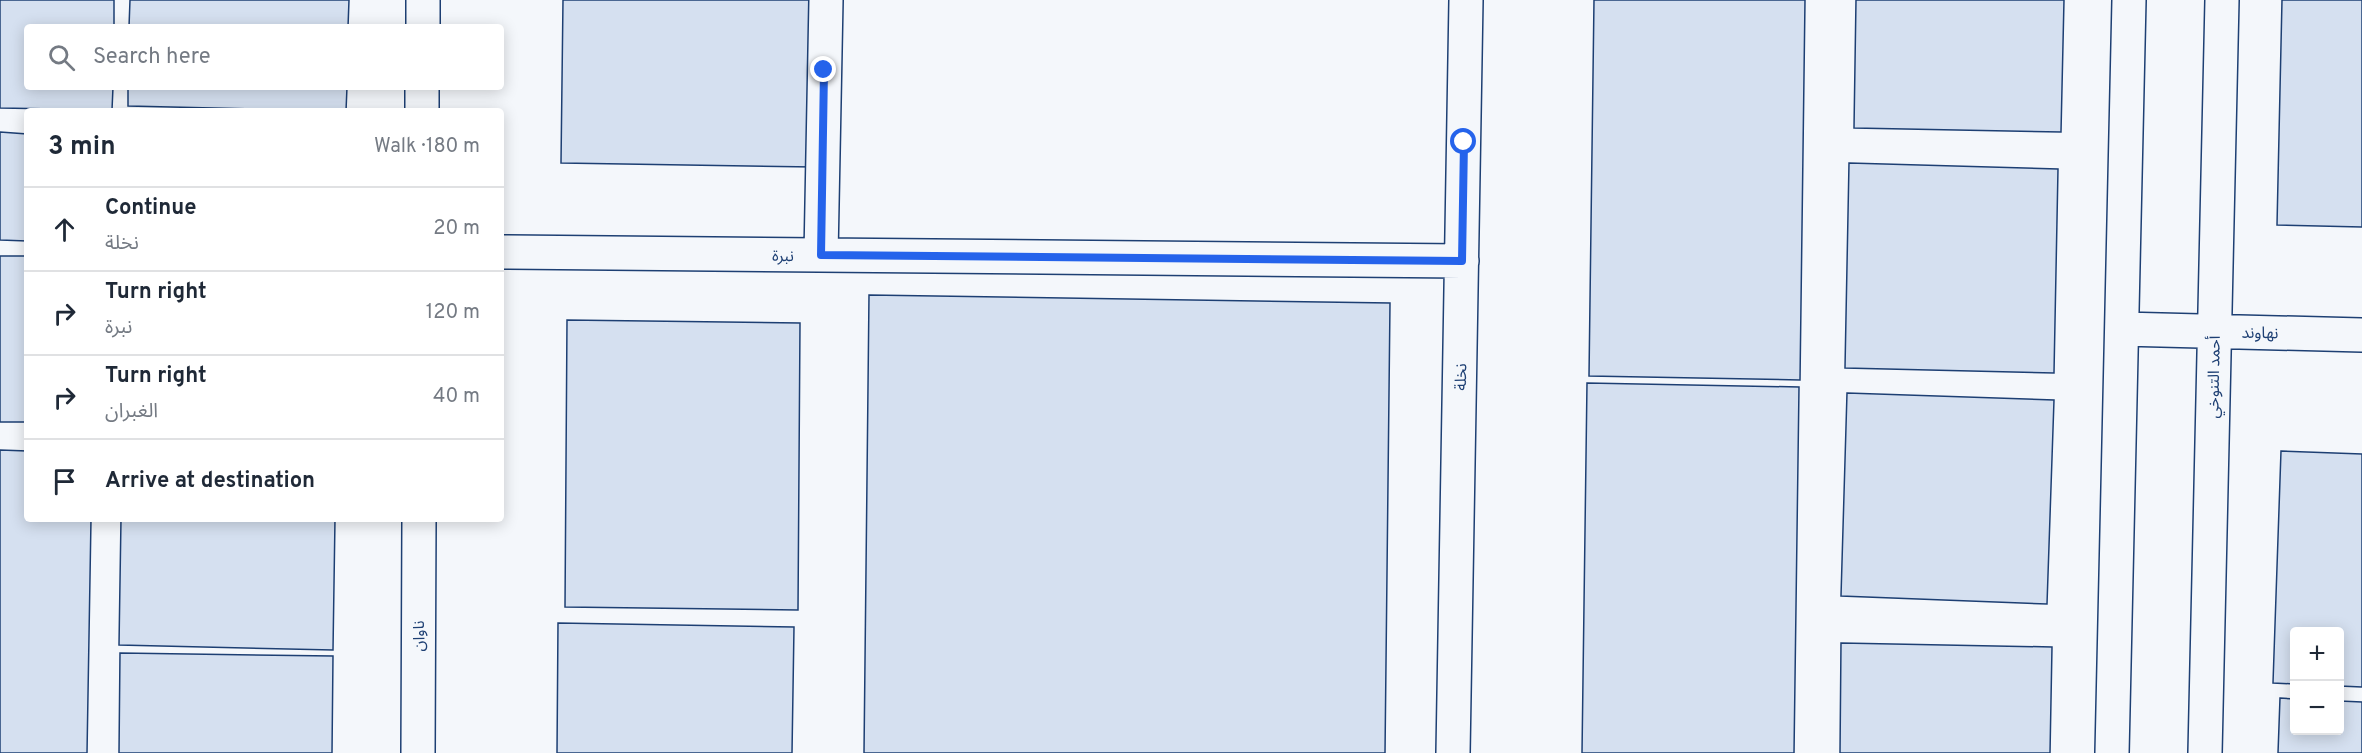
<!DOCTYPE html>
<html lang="en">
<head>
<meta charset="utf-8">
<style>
	body { margin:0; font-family:Overpass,"Noto Sans Arabic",sans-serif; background:#f6f6f7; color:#1f2937 }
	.controls { position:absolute; right:18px; bottom:18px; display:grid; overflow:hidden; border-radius:6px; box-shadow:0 3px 15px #0003 }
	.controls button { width:54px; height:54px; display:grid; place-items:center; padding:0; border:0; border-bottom:2px solid #e0e1e3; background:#fff; color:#1f2937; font:30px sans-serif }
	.stop { position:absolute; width:18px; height:18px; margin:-14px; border:4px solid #2563eb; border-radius:50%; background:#fff }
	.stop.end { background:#2563eb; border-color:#fff; box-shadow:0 2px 6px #0008 }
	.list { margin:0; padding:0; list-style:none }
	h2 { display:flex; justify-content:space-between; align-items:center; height:78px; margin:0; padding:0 24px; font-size:26px }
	h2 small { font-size:20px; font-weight:400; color:#747a83 }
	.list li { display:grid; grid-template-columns:39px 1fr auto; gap:18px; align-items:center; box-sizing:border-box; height:84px; padding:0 24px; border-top:2px solid #e0e1e3 }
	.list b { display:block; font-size:22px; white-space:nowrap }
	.list p { margin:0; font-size:20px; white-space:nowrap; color:#747a83 }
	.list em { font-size:20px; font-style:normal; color:#747a83 }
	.icon { flex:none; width:33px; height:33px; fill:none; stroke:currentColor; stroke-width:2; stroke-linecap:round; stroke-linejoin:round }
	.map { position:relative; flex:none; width:2362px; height:753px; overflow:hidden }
	.search { position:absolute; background:#fff; box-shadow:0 3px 15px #0003; left:24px; top:24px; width:480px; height:66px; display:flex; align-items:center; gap:15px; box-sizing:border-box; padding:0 21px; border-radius:6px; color:#747a83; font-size:22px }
	.panel { position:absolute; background:#fff; box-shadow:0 3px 15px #0003; left:24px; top:108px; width:480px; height:414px; border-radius:6px }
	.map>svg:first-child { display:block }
	.building { fill:#d5e0f0; stroke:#1d3f73; stroke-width:1.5 }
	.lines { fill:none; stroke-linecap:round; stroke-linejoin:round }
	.minor-casing { stroke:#1d3f73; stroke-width:36 }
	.minor { stroke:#f4f7fb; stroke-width:33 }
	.route { stroke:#2563eb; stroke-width:8 }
	.labels { text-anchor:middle; stroke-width:4.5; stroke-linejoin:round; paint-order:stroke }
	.street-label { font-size:16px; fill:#1d3f73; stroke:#f4f7fb }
</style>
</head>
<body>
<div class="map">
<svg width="2362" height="753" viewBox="0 0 2362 753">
	<rect width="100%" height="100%" fill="#f4f7fb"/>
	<path class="building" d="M 0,0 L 114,0 L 114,27 L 27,27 L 27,87 L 113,87 L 112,110 L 0,108 Z
		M 130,0 L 349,0 L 348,27 L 129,27 Z
		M 563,0 L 816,0 L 814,167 L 561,163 Z
		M 1594,0 L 1805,0 L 1800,380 L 1589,376 Z
		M 1856,0 L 2064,0 L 2061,132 L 1854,128 Z
		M 2282,0 L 2362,0 L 2362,227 L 2277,225 Z
		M 128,87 L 347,87 L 346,111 L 128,106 Z
		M 0,132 L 27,134 L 27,241 L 0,240 Z
		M 1849,163 L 2058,169 L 2054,373 L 1845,368 Z
		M 0,256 L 27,256 L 27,422 L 0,422 Z
		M 869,295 L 1390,303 L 1385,753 L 864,753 Z
		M 567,320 L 800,323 L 798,610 L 565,607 Z
		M 1587,383 L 1799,387 L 1794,753 L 1582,753 Z
		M 1847,393 L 2054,400 L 2047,604 L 1841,596 Z
		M 0,450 L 27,451 L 27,519 L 91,519 L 87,753 L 0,753 Z
		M 2281,451 L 2362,454 L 2362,687 L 2340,686 L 2340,632 L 2294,632 L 2294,684 L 2273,683 Z
		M 121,519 L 335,519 L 333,650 L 119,645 Z
		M 558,623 L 794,627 L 792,753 L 557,753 Z
		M 1841,643 L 2052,647 L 2050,753 L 1840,753 Z
		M 120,653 L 333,656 L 332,753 L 119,753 Z
		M 2280,698 L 2294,699 L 2294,730 L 2340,730 L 2340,701 L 2362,702 L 2362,753 L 2278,753 Z"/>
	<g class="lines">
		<g class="minor-casing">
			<path id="minor" d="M 423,27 L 423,0
				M 422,111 L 422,87
				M 501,252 L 1462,261
				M 821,255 L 826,0
				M 2122,329 L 2362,335
				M 418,753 L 419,519
				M 1453,753 L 1466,0
				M 2112,753 L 2129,0
				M 2205,753 L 2222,0"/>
		</g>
		<use href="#minor" class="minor"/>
	</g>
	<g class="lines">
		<path class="route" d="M 824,70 L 821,255 L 1462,261 L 1464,142"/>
	</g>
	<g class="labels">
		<g class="street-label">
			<text transform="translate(783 255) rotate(1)" y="6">نبرة</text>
			<text transform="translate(2260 332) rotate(1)" y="6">نهاوند</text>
			<text transform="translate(1460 377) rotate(-89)" y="6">نخلة</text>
			<text transform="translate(2213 377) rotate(-89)" y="6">أحمد التنوخي</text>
			<text transform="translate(418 636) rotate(-90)" y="6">ناوان</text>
		</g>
	</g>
</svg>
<div class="controls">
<button>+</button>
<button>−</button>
</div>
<div class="stop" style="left:1464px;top:142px"></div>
<div class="stop end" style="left:824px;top:70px"></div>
<div class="search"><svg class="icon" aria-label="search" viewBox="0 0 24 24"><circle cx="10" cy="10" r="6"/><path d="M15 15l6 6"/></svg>Search here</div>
<section class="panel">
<h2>3 min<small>Walk · 180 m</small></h2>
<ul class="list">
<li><svg class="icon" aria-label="ahead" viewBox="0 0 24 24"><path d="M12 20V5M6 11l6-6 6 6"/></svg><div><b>Continue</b><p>نخلة</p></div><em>20 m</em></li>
<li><svg class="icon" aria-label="right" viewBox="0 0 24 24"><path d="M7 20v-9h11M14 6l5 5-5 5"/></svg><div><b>Turn right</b><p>نبرة</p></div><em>120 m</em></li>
<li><svg class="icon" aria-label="right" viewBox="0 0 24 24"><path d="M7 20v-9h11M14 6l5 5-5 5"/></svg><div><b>Turn right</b><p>الغبران</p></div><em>40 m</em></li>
<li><svg class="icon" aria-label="arrive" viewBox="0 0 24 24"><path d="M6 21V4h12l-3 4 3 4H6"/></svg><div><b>Arrive at destination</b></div></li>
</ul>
</section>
</div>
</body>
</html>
